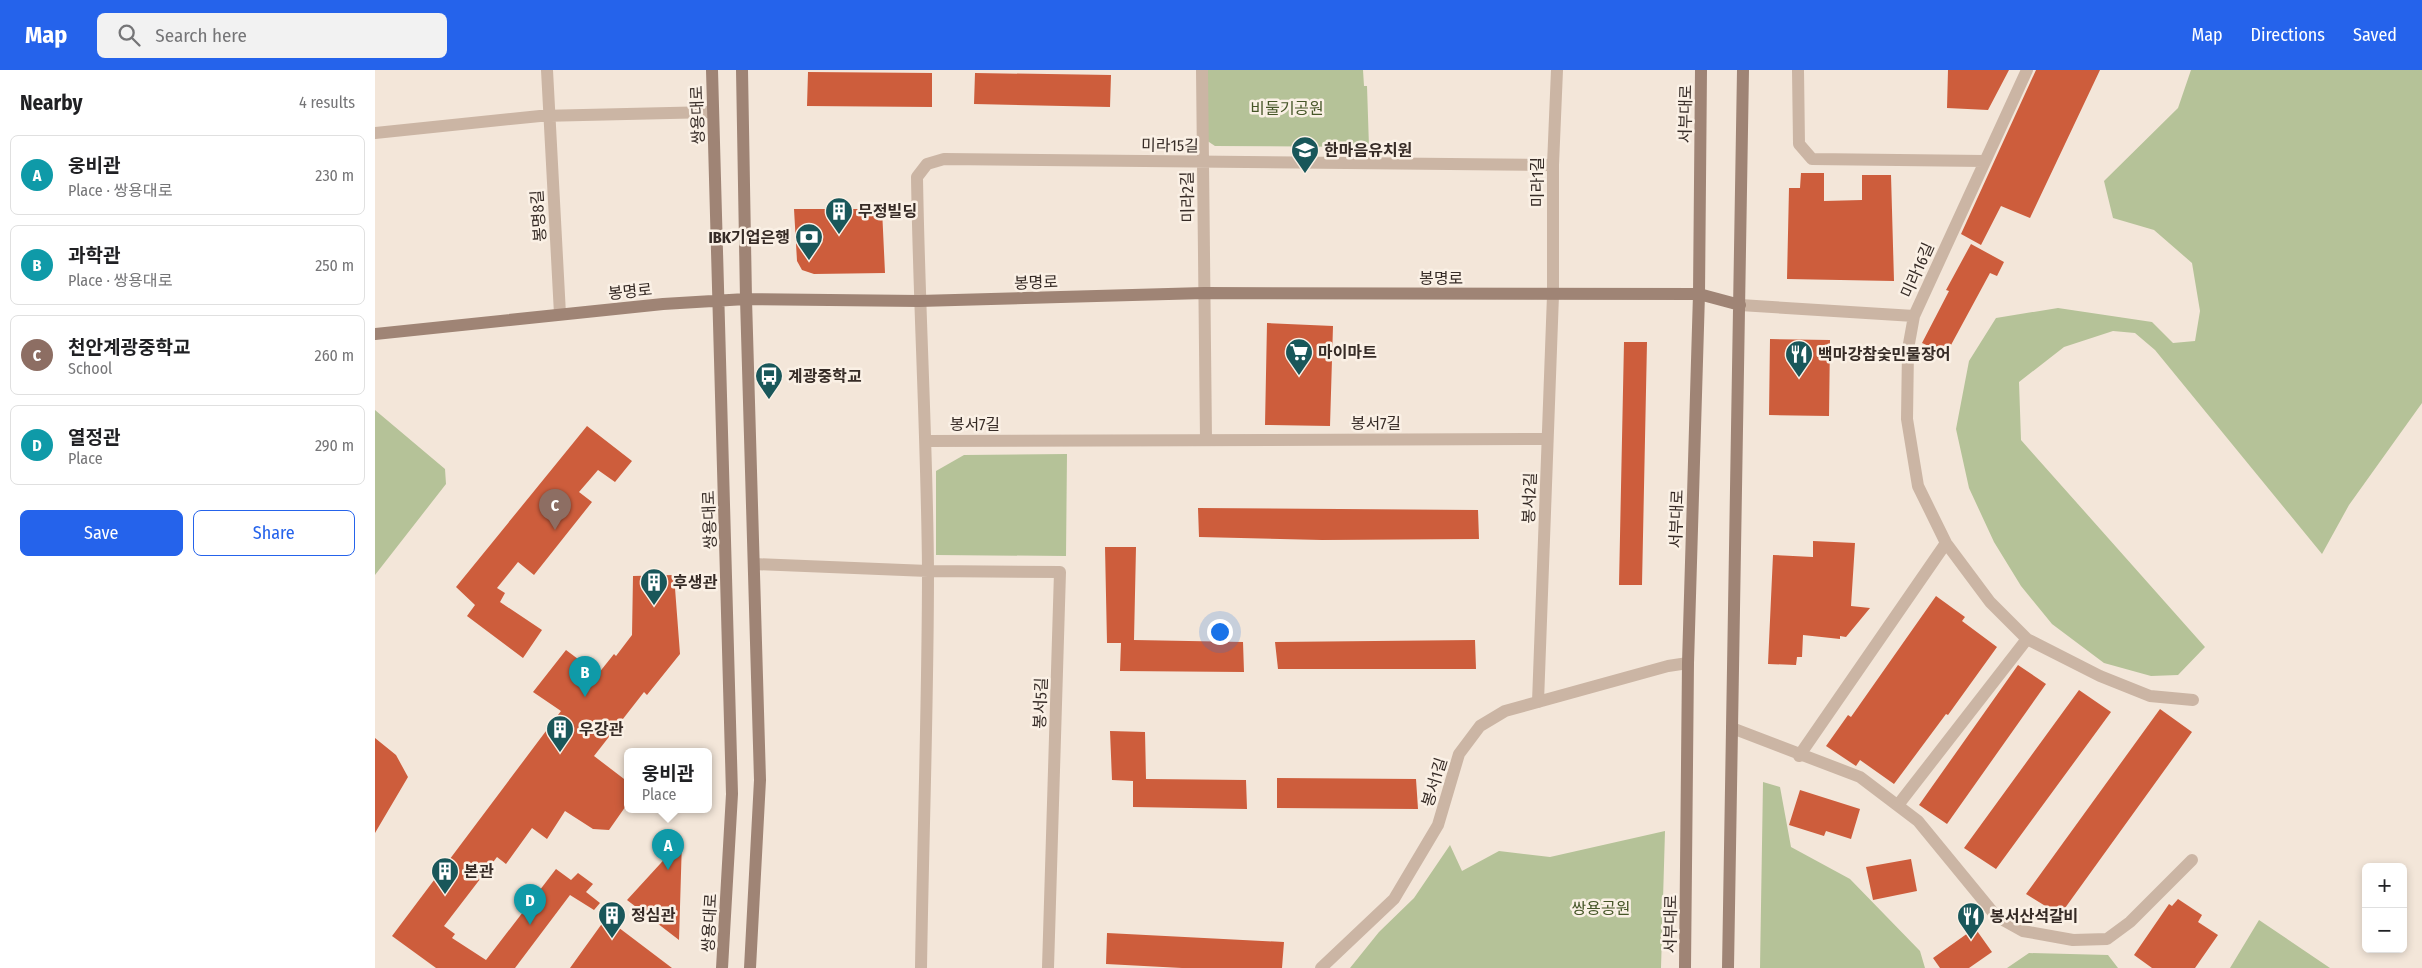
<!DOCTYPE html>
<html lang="en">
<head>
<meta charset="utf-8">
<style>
	body { margin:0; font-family:"Fira Sans Condensed","Noto Sans KR",sans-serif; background:#f2f2f2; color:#202124 }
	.controls { position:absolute; right:15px; bottom:15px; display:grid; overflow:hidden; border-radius:8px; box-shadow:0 2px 8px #0003 }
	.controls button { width:45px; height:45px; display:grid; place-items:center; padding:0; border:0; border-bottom:1px solid #e0e0e0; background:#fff; color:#202124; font:25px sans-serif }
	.you { position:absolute; left:844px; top:561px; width:18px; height:18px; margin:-12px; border:4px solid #fff; border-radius:50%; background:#1a73e8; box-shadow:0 0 0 8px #1a73e833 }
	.badge { display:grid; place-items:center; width:32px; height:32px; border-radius:50%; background:#2563eb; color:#fff; font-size:16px; font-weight:700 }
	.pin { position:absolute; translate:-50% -41px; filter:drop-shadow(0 1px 2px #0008) }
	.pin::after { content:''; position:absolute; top:26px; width:18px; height:15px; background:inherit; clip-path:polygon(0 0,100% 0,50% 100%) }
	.popup { position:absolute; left:249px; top:678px; width:88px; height:65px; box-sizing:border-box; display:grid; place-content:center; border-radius:8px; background:#fff; filter:drop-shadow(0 1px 4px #0005); font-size:16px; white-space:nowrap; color:#757577 }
	.popup b { font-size:19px; color:#202124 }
	.popup::after { content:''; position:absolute; left:50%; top:100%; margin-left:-10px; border:10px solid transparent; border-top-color:#fff }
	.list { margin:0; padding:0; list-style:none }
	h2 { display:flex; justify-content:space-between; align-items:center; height:65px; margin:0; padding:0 20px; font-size:21px }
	h2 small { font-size:16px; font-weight:400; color:#757577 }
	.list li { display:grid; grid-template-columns:32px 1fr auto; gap:15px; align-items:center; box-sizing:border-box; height:80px; margin:0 10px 10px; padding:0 10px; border:1px solid #e0e0e0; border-radius:8px }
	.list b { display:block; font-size:19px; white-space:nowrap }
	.list p { margin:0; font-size:16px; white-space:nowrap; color:#757577 }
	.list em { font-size:16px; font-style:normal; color:#757577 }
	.actions { display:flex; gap:10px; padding:15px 20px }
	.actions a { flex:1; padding:11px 0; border:1px solid #2563eb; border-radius:8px; text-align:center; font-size:18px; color:#2563eb }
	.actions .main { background:#2563eb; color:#fff }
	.icon { flex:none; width:28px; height:28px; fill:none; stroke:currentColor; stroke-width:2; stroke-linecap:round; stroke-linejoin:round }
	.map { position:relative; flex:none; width:2047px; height:898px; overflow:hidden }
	header { display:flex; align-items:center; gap:30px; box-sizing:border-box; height:70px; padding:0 25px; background:#2563eb; color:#fff }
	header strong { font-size:24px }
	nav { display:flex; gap:28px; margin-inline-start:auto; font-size:18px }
	.search { width:350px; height:45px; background:#f2f2f2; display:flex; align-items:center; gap:12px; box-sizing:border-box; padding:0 18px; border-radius:8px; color:#757577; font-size:19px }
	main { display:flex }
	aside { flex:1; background:#fff }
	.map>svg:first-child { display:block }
	.green { fill:#b5c298 }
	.building { fill:#cd5d3c }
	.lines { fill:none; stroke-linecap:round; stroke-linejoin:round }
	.street { stroke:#cbb5a4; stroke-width:12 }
	.secondary { stroke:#9f8475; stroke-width:12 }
	.labels { text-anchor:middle; stroke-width:5; stroke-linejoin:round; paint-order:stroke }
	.park-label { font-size:16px; fill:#465628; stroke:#faf0e5 }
	.street-label { font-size:16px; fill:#362b26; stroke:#faf0e5 }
	.poi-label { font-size:16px; font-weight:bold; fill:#362b26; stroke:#faf0e5; text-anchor:start }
</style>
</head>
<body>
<header>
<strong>Map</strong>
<div class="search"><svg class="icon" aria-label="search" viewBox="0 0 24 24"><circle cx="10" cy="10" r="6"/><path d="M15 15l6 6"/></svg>Search here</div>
<nav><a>Map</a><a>Directions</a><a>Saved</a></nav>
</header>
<main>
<aside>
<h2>Nearby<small>4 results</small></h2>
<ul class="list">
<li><span class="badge" style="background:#0f9aa8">A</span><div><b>웅비관</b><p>Place · 쌍용대로</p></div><em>230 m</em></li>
<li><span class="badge" style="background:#0f9aa8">B</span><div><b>과학관</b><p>Place · 쌍용대로</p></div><em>250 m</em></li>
<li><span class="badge" style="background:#8d6e63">C</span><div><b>천안계광중학교</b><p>School</p></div><em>260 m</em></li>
<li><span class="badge" style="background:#0f9aa8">D</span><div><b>열정관</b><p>Place</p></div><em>290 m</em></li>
</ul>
<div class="actions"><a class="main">Save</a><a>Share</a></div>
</aside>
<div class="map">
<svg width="2047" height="898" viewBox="0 0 2047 898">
	<rect width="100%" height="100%" fill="#f3e6d9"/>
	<path class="green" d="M 831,0 L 988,0 L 989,16 L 992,16 L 994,77 L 840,76 L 831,70 Z
		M 1816,0 L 2047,0 L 2047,333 L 1974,435 L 1947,484 L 1780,280 L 1760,263 L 1738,261 L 1689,277 L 1644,312 L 1646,370 L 1830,577 L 1803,605 L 1776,606 L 1729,593 L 1677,554 L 1646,516 L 1619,472 L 1594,418 L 1581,359 L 1594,291 L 1621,248 L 1683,238 L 1777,252 L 1798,273 L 1820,271 L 1825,241 L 1817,193 L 1779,160 L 1738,148 L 1729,111 L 1803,38 Z
		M 0,340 L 70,399 L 71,414 L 0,505 Z
		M 692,384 L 691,486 L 561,485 L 561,401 L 589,385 Z
		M 1388,712 L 1405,717 L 1416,777 L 1475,809 L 1545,881 L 1550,898 L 1385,898 Z
		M 1290,761 L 1286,898 L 975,898 L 1004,862 L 1039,828 L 1075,775 L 1087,801 L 1124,781 L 1175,787 Z
		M 1884,850 L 1955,898 L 1855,898 Z
		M 1654,883 L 1733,885 L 1743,898 L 1632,898 Z"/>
	<path class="building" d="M 1573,0 L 1634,0 L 1613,40 L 1572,38 Z
		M 1661,0 L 1725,0 L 1655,148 L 1626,136 L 1606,175 L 1586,164 Z
		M 433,2 L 557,3 L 557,37 L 432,36 Z
		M 600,3 L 736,5 L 735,37 L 599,34 Z
		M 1426,103 L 1449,103 L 1449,131 L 1487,130 L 1487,105 L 1516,105 L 1519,211 L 1412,209 L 1414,118 L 1425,118 Z
		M 419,139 L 507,139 L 510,203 L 439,204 L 427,200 L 422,191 Z
		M 1596,174 L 1629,192 L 1622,206 L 1615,203 L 1576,275 L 1556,277 L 1547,273 L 1574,221 L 1571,220 Z
		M 892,253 L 958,256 L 955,356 L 890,355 Z
		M 1395,269 L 1455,270 L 1454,346 L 1394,345 Z
		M 1249,272 L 1272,272 L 1267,515 L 1244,515 Z
		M 212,356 L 257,391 L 240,412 L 223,400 L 204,422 L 217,432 L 159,505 L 143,492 L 122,518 L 130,523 L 125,532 L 167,560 L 148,588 L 92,546 L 100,535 L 81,517 Z
		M 823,438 L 1103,440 L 1104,469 L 947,470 L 824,467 Z
		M 1438,471 L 1480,473 L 1476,536 L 1495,538 L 1471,567 L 1465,566 L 1465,569 L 1428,565 L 1427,587 L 1422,587 L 1421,595 L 1393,594 L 1398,485 L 1438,487 Z
		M 730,477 L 761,477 L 759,570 L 868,572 L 869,602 L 745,601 L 746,573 L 732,573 Z
		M 299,505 L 305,584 L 272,625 L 269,622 L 219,686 L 253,712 L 253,733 L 234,760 L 218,759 L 190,741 L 172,769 L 157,758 L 131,794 L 122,787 L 69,856 L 80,864 L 77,868 L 111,890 L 181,799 L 196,810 L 203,803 L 218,814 L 211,822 L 225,833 L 219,840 L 195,825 L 140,898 L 61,898 L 17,866 L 186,641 L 158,622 L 191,580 L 223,604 L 239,584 L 241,586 L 257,565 L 258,506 Z
		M 1561,526 L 1590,547 L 1587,551 L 1622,577 L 1573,645 L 1571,644 L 1519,714 L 1485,690 L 1481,696 L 1451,676 L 1473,645 L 1476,647 Z
		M 1100,570 L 1101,599 L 903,599 L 900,572 Z
		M 1643,595 L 1671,614 L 1572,754 L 1544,735 Z
		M 1704,620 L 1736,642 L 1621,799 L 1589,778 Z
		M 1785,639 L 1817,662 L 1685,845 L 1651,824 Z
		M 735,661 L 770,662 L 771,709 L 871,710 L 872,739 L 758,737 L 758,711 L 737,710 Z
		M 0,668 L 21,685 L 33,707 L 0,763 Z
		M 902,708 L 1041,709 L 1043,739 L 902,738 Z
		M 1425,720 L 1485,739 L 1476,769 L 1451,761 L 1449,766 L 1414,755 Z
		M 307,770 L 304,870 L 252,830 Z
		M 1536,789 L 1542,821 L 1498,830 L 1491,797 Z
		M 1803,829 L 1827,845 L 1823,852 L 1843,865 L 1820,898 L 1777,898 L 1759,885 L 1794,834 L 1797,836 Z
		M 231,848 L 297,898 L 195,898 Z
		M 1600,858 L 1617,882 L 1594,898 L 1565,898 L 1558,888 Z
		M 732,863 L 909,872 L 907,898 L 807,898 L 731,894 Z"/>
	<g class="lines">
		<path class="street" d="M 172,0 L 185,244
			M 827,0 L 831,369
			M 1423,0 L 1424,74 L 1437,89 L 1609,91
			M 0,63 L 165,46 L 338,42
			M 1365,235 L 1539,246 L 1652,0
			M 1539,246 L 1533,279 L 1532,349 L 1543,416 L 1571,473 L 1615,532 L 1652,569 L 1725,606 L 1775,626 L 1818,630
			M 551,371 L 1172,369
			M 379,494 L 553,501 L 685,502 L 673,898
			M 1163,632 L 1178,225 L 1178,95 L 1182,0
			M 1357,658 L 1485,707 L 1543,751 L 1621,846 L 1648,861 L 1698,870 L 1732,869 L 1755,852 L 1817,790
			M 1424,686 L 1571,473
			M 1523,735 L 1652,569
			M 546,898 C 548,766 553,633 553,500 C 552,369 544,238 542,107 L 552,94 L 569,89 L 1178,95
			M 946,898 L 1019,829 L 1063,755 L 1084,684 L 1105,656 L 1130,641 L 1293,596 L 1313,593"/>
		<path class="secondary" d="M 337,0 L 357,724 L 347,898
			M 367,0 L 371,229 L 385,710 L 375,898
			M 0,264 L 288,234 L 371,229 L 544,231 L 829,223 L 1324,224 L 1365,235
			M 1310,898 L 1313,593 L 1324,224 L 1326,0
			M 1353,898 L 1368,0"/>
	</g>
	<defs>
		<g id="school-pin" transform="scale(1.4375)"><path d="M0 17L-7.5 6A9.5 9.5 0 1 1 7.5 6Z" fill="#19575a" stroke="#faf0e5"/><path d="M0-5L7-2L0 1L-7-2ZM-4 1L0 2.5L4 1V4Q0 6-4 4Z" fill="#fff"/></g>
		<g id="building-pin" transform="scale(1.4375)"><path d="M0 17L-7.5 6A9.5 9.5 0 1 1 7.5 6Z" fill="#19575a" stroke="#faf0e5"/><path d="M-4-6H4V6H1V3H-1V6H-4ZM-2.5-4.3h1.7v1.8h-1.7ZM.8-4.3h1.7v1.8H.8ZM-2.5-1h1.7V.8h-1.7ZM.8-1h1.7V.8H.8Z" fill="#fff"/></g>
		<g id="bank-pin" transform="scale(1.4375)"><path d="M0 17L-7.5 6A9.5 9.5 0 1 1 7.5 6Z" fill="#19575a" stroke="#faf0e5"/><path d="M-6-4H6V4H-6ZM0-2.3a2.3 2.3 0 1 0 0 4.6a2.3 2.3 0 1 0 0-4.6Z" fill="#fff"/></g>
		<g id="supermarket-pin" transform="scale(1.4375)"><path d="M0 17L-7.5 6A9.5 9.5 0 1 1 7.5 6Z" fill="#19575a" stroke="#faf0e5"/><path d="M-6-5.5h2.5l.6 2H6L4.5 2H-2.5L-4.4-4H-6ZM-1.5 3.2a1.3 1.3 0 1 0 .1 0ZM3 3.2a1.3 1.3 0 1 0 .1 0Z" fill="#fff"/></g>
		<g id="restaurant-pin" transform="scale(1.4375)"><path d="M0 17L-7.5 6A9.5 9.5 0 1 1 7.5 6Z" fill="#19575a" stroke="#faf0e5"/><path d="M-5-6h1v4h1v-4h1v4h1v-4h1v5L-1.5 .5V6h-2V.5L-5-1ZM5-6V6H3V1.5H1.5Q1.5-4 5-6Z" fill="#fff"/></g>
		<g id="bus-pin" transform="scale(1.4375)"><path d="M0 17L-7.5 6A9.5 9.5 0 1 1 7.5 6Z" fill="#19575a" stroke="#faf0e5"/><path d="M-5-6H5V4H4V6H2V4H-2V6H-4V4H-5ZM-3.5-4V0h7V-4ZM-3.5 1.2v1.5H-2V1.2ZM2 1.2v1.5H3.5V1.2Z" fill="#fff"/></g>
	</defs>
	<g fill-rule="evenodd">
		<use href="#school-pin" x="930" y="80"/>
		<use href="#building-pin" x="464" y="141"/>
		<use href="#bank-pin" x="434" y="167"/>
		<use href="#supermarket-pin" x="924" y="282"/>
		<use href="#restaurant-pin" x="1424" y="284"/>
		<use href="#bus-pin" x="394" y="306"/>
		<use href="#building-pin" x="279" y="512"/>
		<use href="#building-pin" x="185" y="659"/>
		<use href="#building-pin" x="70" y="801"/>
		<use href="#building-pin" x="237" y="845"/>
		<use href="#restaurant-pin" x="1596" y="846"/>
	</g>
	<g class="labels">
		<g class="park-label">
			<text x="912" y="44">비둘기공원</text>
			<text x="1226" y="844">쌍용공원</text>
		</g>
		<g class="street-label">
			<text transform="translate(1310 44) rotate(-89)" y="6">서부대로</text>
			<text transform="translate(322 45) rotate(-92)" y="6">쌍용대로</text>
			<text transform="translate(795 75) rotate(1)" y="6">미라15길</text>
			<text transform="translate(1162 112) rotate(-90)" y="6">미라1길</text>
			<text transform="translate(812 127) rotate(-91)" y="6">미라2길</text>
			<text transform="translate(163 146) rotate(-94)" y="6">봉명8길</text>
			<text transform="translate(1542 200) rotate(-66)" y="6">미라16길</text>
			<text x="1066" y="214">봉명로</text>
			<text transform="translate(661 212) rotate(-2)" y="6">봉명로</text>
			<text transform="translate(255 221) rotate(-6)" y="6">봉명로</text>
			<text x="1001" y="359">봉서7길</text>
			<text x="600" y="360">봉서7길</text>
			<text transform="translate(1154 428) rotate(-88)" y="6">봉서2길</text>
			<text transform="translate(1301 449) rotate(-88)" y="6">서부대로</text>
			<text transform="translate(334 450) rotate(-92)" y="6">쌍용대로</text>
			<text transform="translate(665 633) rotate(-88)" y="6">봉서5길</text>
			<text transform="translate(1059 712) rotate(-73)" y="6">봉서1길</text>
			<text transform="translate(334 853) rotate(-87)" y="6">쌍용대로</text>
			<text transform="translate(1295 854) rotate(-89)" y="6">서부대로</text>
		</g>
		<g class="poi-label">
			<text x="949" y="86">한마음유치원</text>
			<text x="483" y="147">무정빌딩</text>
			<text x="415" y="173" text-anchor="end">IBK기업은행</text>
			<text x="943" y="288">마이마트</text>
			<text x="1443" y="290">백마강참숯민물장어</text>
			<text x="413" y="312">계광중학교</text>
			<text x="298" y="518">후생관</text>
			<text x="204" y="665">우강관</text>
			<text x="89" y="807">본관</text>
			<text x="256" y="851">정심관</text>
			<text x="1615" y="852">봉서산석갈비</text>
		</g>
	</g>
</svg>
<div class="controls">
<button>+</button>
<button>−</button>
</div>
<div class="you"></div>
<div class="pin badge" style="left:293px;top:800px;background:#0f9aa8">A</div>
<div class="popup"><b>웅비관</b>Place</div>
<div class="pin badge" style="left:210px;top:627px;background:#0f9aa8">B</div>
<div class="pin badge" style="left:180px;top:460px;background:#8d6e63">C</div>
<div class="pin badge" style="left:155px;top:855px;background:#0f9aa8">D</div>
</div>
</main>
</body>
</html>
